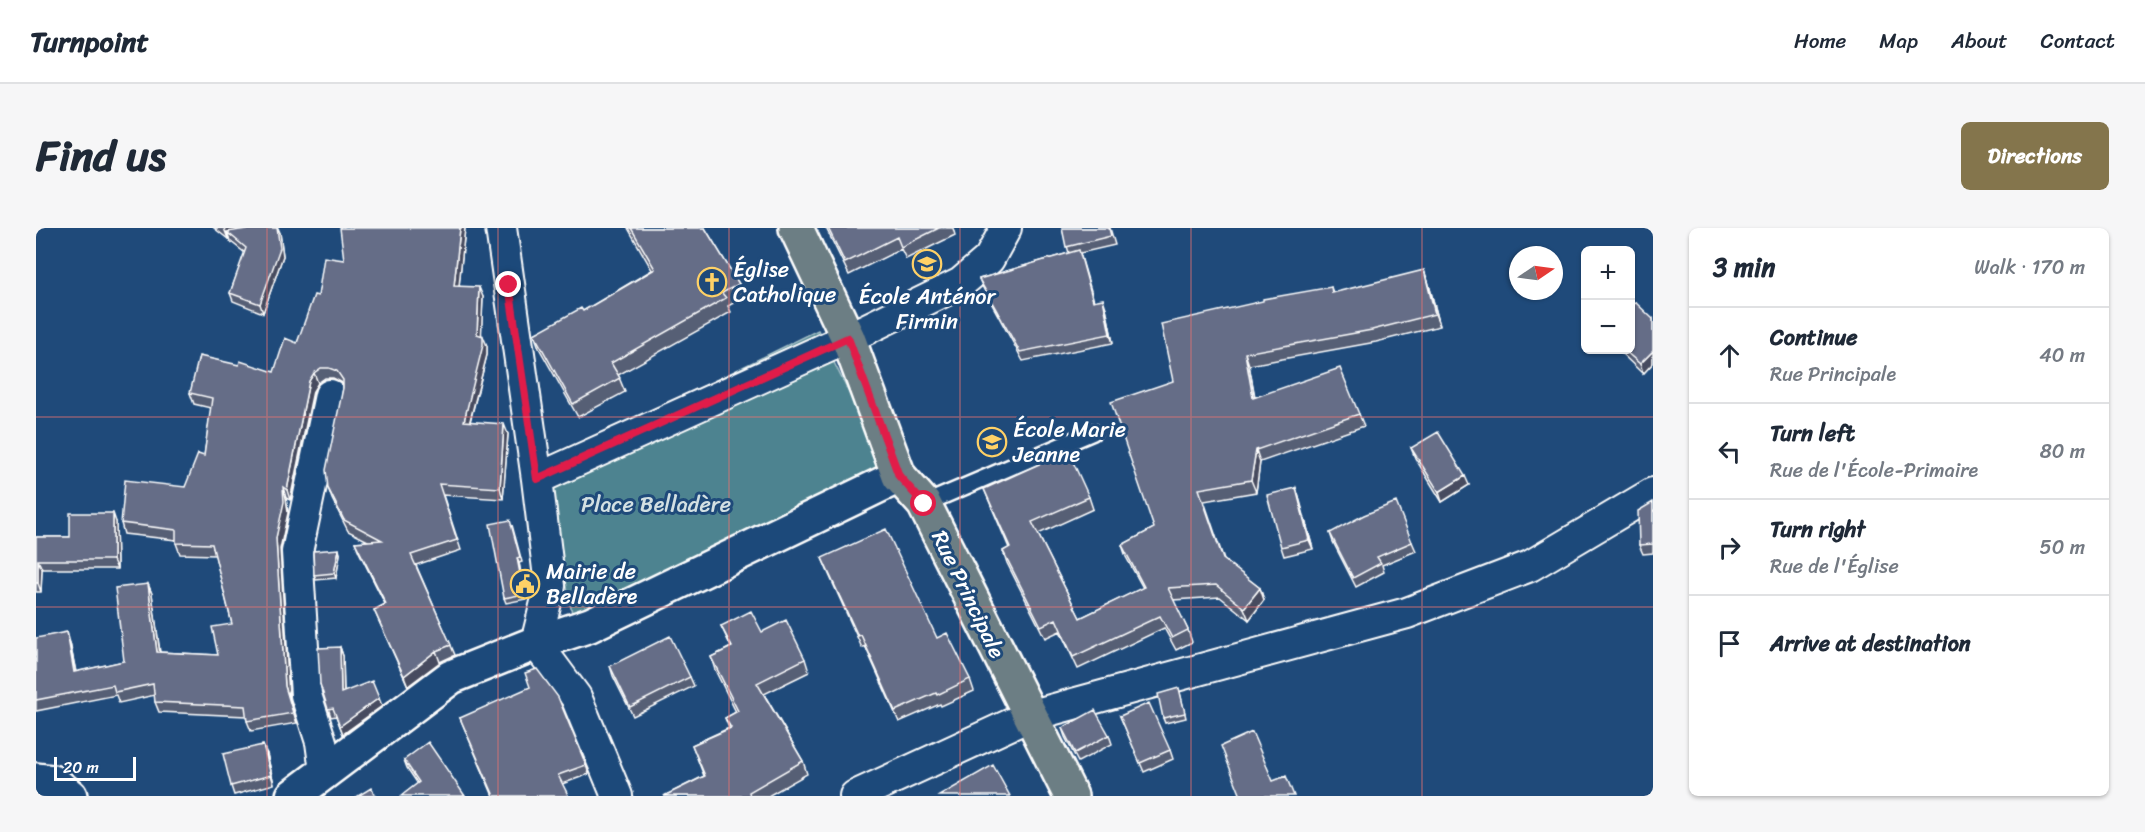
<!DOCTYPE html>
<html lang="en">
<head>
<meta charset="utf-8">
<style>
	body { margin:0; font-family:Sriracha,sans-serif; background:#f6f6f7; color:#1f2937 }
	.controls { position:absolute; right:18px; top:18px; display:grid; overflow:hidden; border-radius:9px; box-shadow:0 2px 4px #0004 }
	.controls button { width:54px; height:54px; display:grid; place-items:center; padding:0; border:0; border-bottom:2px solid #e0e1e3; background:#fff; color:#1f2937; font:30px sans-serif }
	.compass { position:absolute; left:1473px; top:18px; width:54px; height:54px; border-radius:50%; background:#fff; box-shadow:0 2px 4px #0004; rotate:77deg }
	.scale { position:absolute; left:18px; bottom:15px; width:82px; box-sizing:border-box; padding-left:6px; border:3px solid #fff; border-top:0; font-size:16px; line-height:21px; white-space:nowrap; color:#fff; -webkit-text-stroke:4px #1f4a7a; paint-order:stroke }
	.stop { position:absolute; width:18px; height:18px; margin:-14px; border:4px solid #e11d48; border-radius:50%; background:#fff }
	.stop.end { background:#e11d48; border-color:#fff; box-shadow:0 2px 6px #0008 }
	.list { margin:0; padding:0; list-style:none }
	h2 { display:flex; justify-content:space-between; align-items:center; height:78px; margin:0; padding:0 24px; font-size:26px }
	h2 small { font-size:20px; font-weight:400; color:#747a83 }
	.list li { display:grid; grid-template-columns:39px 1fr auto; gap:18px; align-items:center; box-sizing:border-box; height:96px; padding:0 24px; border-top:2px solid #e0e1e3 }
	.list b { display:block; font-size:22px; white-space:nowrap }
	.list p { margin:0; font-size:20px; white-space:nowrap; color:#747a83 }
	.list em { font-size:20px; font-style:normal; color:#747a83 }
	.icon { flex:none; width:33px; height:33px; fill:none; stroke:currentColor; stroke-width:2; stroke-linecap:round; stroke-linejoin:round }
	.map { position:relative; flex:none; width:1617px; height:568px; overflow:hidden; border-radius:9px }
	header { display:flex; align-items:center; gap:36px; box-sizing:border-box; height:84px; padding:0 30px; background:#fff; border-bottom:2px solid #e0e1e3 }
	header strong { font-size:28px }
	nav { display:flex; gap:33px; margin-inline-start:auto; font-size:21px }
	.intro { display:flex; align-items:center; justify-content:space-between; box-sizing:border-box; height:144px; padding:0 36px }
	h1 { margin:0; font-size:42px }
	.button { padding:15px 27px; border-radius:9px; background:#84754c; color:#fff; font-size:21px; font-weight:700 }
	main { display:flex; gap:36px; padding:0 36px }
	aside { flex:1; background:#fff; border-radius:9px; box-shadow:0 2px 4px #0004 }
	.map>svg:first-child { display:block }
	.green { fill:#4e8390; stroke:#a6c1c8; stroke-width:1.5 }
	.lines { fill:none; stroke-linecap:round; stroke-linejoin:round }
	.lane-casing { stroke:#fff; stroke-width:20 }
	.street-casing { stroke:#fff; stroke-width:34 }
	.secondary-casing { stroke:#fff; stroke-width:38 }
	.primary-casing { stroke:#fff; stroke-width:38 }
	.lane { stroke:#1f4a7a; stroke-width:15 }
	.street { stroke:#1f4a7a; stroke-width:30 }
	.secondary { stroke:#1f4a7a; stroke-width:33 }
	.primary { stroke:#6c7e84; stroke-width:33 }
	.wall { fill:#575e74; stroke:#fff; stroke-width:1.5 }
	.shaded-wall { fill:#474c5e; stroke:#fff; stroke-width:1.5 }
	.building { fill:#656d87; stroke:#fff; stroke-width:1.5 }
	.route { stroke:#e11d48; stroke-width:8 }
	.grid { fill:none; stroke:#e47373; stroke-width:1.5; stroke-opacity:0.55 }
	.labels { text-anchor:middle; stroke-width:6; stroke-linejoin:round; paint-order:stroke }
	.poi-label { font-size:22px; fill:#fff; stroke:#1f4a7a; text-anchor:start }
	.park-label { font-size:22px; fill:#d3e0e3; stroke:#1f4a7a }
	.street-label { font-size:22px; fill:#fff; stroke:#1f4a7a }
</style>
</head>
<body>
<header>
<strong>Turnpoint</strong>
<nav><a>Home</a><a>Map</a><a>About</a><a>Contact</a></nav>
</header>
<div class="intro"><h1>Find us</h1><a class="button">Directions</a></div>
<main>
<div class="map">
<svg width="1617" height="568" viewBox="0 0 1617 568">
	<rect width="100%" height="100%" fill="#1f4a7a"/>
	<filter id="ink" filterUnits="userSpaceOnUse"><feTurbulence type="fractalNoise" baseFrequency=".0167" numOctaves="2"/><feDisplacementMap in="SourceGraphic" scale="12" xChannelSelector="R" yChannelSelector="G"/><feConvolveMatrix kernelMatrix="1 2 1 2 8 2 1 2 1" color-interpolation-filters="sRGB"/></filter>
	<g filter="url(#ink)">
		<path class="green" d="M 782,102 L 848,236 L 659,351 L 538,396 L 508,237 Z"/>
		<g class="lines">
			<g class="lane-casing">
				<path id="lane" d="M 888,276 L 1057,204"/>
			</g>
			<g class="street-casing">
				<path id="street" d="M 465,0 L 501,251 L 514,358 L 500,415 L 540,469 L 581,568
					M 501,251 L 812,110 L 925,55 L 953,31 L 970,0
					M 289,543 L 285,514 L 270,467 L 261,324 L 294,167
					M 819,568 L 993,488 L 1371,385 L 1494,338 L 1617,265"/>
			</g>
			<g class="secondary-casing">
				<path id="secondary" d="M 0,552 L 17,554 L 34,568
					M 257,568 L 415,449 L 500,415 L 554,397 L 863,248"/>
			</g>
			<g class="primary-casing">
				<path id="primary" d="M 760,0 L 812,110 L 863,248 L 888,276 L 1035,568"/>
			</g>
			<use href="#lane" class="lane"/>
			<use href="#street" class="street"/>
			<use href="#secondary" class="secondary"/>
			<use href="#primary" class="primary"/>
		</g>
		<path class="wall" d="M 178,0 L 202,0 L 199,3 L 217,0 L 242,0 L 244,5 L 247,28 L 227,85 L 197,73 L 194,65 L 209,25 L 194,13 L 193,10 L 192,11 Z
			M 429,0 L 423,58 L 447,69 L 445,107 L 451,118 L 451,127 L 434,194 L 472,206 L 467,271 L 407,267 L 425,322 L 380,337 L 419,427 L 404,434 L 372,458 L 338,382 L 349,376 L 323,324 L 319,314 L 332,313 L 312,303 L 296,271 L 292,260 L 307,160 L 307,157 L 305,154 L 297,150 L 289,150 L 282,155 L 277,163 L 254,272 L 250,270 L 252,285 L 244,321 L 253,468 L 261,495 L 215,503 L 211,493 L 210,488 L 123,484 L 119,474 L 119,467 L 83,475 L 80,467 L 0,483 L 0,410 L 34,415 L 40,444 L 88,433 L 112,356 L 116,366 L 124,424 L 182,427 L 196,396 L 179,327 L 144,326 L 140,315 L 140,312 L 88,306 L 85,295 L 149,259 L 168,228 L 175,180 L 158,176 L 154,165 L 238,144 L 261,115 L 282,68 L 308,32 Z
			M 592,0 L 669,0 L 703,56 L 708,69 L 692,78 L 695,84 L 582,147 L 589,164 L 542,189 L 503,120 L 498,106 L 547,83 L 616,42 Z
			M 790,0 L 917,0 L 919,7 L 870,31 L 865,21 L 813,47 Z
			M 1026,0 L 1074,0 L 1079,17 L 1044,25 L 1058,73 L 1070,80 L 1077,115 L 987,133 L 947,60 L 943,51 L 1033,25 Z
			M 1392,53 L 1404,98 L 1340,114 L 1213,137 L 1219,169 L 1323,186 L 1328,198 L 1224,234 L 1220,264 L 1168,273 L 1188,332 L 1224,360 L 1228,372 L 1213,392 L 1184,369 L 1137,372 L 1152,402 L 1156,414 L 1140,422 L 1128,400 L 1042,441 L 1024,403 L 1009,410 L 971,335 L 967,323 L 973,320 L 948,261 L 1053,269 L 1057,281 L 1002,306 L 1044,390 L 1107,360 L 1090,329 L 1086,317 L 1118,300 L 1137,153 L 1295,59 L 1297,65 Z
			M 1617,91 L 1617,135 L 1607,146 L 1582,122 L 1594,122 Z
			M 1375,220 L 1433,257 L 1406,274 L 1379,230 Z
			M 1260,260 L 1277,321 L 1248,328 L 1245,319 Z
			M 1617,274 L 1617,325 L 1607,326 L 1603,317 Z
			M 80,294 L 81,341 L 6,341 L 5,364 L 0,364 L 0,309 L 34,309 Z
			M 476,297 L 486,334 L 483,335 L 490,371 L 470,375 L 468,370 Z
			M 1294,305 L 1376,314 L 1380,323 L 1346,337 L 1348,344 L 1320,359 L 1297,314 Z
			M 304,326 L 300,350 L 280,352 L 278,347 Z
			M 786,330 L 901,410 L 934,451 L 938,463 L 905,478 L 904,476 L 863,494 L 829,418 L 826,420 L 791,342 Z
			M 685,398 L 726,404 L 769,431 L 773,444 L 728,466 L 767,533 L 771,546 L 732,568 L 628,568 L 668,548 L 656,517 L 693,500 L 689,490 L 700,484 L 679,442 L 675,429 L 695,419 Z
			M 304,419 L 307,428 L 308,464 L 346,478 L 307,506 L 300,488 L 295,489 L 284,456 Z
			M 574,438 L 654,449 L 658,458 L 597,488 L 577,448 Z
			M 1144,465 L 1150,490 L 1129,495 L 1127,490 Z
			M 1084,488 L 1134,522 L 1137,531 L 1108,544 Z
			M 424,490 L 550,537 L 553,546 L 526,556 L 532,568 L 457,568 Z
			M 1026,500 L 1073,507 L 1076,516 L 1042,534 L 1029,509 Z
			M 231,526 L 238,556 L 198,567 L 195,558 Z
			M 368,532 L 429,568 L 382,556 L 371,540 Z"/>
		<path class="shaded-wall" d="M 188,0 L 202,0 L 195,8 L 191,4 L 193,10 L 192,11 Z
			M 241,0 L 244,5 L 247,28 L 227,85 L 224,76 Z
			M 424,0 L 429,0 L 422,68 L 418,58 Z
			M 1388,42 L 1392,53 L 1404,98 L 1399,86 Z
			M 443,59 L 447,69 L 445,117 L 441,106 Z
			M 1067,71 L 1070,80 L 1077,115 L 1074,106 Z
			M 447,108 L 451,118 L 451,127 L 431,204 L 428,193 Z
			M 1617,123 L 1617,135 L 1607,146 L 1604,136 Z
			M 1209,125 L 1213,137 L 1221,182 L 1217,170 Z
			M 278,145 L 282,155 L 277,163 L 254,272 L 251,262 L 273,153 Z
			M 468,196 L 472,206 L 467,271 L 464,260 Z
			M 1220,222 L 1224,234 L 1220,264 L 1215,252 Z
			M 1429,248 L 1433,257 L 1406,274 L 1403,264 Z
			M 247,259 L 250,270 L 252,285 L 244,321 L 253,468 L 261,495 L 249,458 L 240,310 Z
			M 1260,260 L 1263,269 L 1277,321 L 1273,312 Z
			M 77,285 L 80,294 L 81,341 L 77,332 Z
			M 303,321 L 304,326 L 300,350 L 298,345 Z
			M 481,330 L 483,335 L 490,371 L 488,366 Z
			M 2,332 L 6,341 L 5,364 L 2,355 Z
			M 112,356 L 116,366 L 125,434 L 121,424 Z
			M 1224,360 L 1228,372 L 1213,392 L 1208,380 Z
			M 31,404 L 34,415 L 42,455 L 38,444 Z
			M 304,419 L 307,428 L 308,473 L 305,465 Z
			M 400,423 L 404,434 L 372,458 L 368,448 Z
			M 343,470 L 346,478 L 307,506 L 304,498 Z
			M 227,517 L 231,526 L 238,556 L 235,547 Z"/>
		<path class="building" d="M 217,0 L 241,0 L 244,20 L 224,76 L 194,65 L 210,20 L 191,4 Z
			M 304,0 L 424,0 L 418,58 L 443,59 L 441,106 L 447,108 L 447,117 L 428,193 L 468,196 L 464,260 L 403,256 L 421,312 L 375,327 L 415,417 L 400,423 L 368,448 L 338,382 L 350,376 L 319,314 L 346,312 L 308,292 L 292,260 L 290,242 L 307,160 L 307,152 L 301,143 L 293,140 L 285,140 L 278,145 L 273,153 L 251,262 L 247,259 L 248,274 L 240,310 L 249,458 L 257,485 L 211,493 L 209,478 L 119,474 L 117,456 L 79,464 L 77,457 L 0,472 L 0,410 L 31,404 L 38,444 L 88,433 L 79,360 L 112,356 L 121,424 L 182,427 L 176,399 L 196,396 L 176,316 L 140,315 L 140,302 L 85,295 L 89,252 L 149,259 L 162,226 L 168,228 L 176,170 L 154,165 L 163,128 L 203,137 L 204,133 L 238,144 L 249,110 L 261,115 L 278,67 L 282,68 L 288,29 L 308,32 Z
			M 595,0 L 669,0 L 703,56 L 686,65 L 690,70 L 575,135 L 584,150 L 537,176 L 498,106 L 545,80 L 547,83 L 619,41 Z
			M 792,0 L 903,0 L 865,19 L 861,9 L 809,35 Z
			M 1026,0 L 1073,0 L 1075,8 L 1030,19 Z
			M 1043,22 L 1057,73 L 1067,71 L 1074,106 L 984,124 L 943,51 Z
			M 1388,42 L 1399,86 L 1336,102 L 1209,125 L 1217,170 L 1304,140 L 1323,186 L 1220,222 L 1215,252 L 1163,261 L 1187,331 L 1224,360 L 1208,380 L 1180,357 L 1132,360 L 1152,402 L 1136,410 L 1124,388 L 1037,429 L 1020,391 L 1005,398 L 967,323 L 974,319 L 948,261 L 1032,223 L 1053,269 L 996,294 L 1044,390 L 1108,359 L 1086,317 L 1118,300 L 1075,174 L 1137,153 L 1125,96 L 1227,73 L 1227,71 L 1295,59 L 1296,65 Z
			M 1599,74 L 1617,91 L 1617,123 L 1604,136 L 1588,122 L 1594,122 L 1594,79 Z
			M 1402,204 L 1429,248 L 1403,264 L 1375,220 Z
			M 1260,260 L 1273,312 L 1245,319 L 1231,267 Z
			M 1360,274 L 1376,314 L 1341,329 L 1345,335 L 1317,350 L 1294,305 L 1328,287 Z
			M 1617,274 L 1617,316 L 1603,317 L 1602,283 Z
			M 34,285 L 77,285 L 77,332 L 2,332 L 2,355 L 0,355 L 0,309 L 34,309 Z
			M 474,292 L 484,329 L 481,330 L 488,366 L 468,370 L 454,296 Z
			M 850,301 L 901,410 L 911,405 L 934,451 L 901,467 L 900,465 L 859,483 L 825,407 L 822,408 L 786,330 Z
			M 303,321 L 298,345 L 278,347 L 277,323 Z
			M 715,383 L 726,404 L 750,392 L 769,431 L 721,455 L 767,533 L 713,564 L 714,568 L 628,568 L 669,548 L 656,517 L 695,500 L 689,490 L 702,483 L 675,429 L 696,419 L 685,398 Z
			M 634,408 L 654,449 L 594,479 L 574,438 Z
			M 304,419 L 305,465 L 336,453 L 343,470 L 304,498 L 297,480 L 292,481 L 284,456 L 282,420 Z
			M 501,441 L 522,469 L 550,537 L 522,547 L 532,567 L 530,568 L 458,568 L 424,490 L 494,459 L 489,445 Z
			M 1143,460 L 1149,485 L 1127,490 L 1122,466 Z
			M 1113,475 L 1134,522 L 1104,535 L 1084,488 Z
			M 1059,482 L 1073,507 L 1039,525 L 1026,500 Z
			M 1216,504 L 1237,553 L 1250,548 L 1258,568 L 1205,568 L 1185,518 Z
			M 392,514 L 429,568 L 365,568 L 383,554 L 368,532 Z
			M 227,517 L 235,547 L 195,558 L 187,526 Z
			M 957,537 L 974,568 L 903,568 Z
			M 335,560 L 340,568 L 322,568 Z"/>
	</g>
	<g class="lines" filter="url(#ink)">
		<path class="route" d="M 473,57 L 501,251 L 812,110 L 863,248 L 888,276"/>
	</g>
	<path class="grid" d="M 231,0 L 231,568M 462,0 L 462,568M 693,0 L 693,568M 924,0 L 924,568M 1155,0 L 1155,568M 1386,0 L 1386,568M 0,189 L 1617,189M 0,379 L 1617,379"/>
	<defs>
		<g id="school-ring" transform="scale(1.5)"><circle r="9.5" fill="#1f4a7a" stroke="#ffd166" stroke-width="1.5"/><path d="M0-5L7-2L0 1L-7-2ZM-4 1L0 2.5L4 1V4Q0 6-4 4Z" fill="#ffd166"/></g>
		<g id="church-ring" transform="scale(1.5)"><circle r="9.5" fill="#1f4a7a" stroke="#ffd166" stroke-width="1.5"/><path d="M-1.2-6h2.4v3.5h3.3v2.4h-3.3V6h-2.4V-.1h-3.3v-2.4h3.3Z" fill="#ffd166"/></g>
		<g id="civic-ring" transform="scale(1.5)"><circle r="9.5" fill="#1f4a7a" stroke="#ffd166" stroke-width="1.5"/><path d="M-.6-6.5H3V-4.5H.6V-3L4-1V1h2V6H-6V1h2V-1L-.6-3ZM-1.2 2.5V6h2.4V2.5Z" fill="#ffd166"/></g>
	</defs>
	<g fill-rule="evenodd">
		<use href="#school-ring" x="891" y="36"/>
		<use href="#church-ring" x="676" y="54"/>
		<use href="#school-ring" x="956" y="214"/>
		<use href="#civic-ring" x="489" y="356"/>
	</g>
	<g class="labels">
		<g class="poi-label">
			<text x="697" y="49">Église<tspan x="697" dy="25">Catholique</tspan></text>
			<text x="891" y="76" text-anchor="middle">École Anténor<tspan x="891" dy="25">Firmin</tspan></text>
			<text x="977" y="209">École Marie<tspan x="977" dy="25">Jeanne</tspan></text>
			<text x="510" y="351">Mairie de<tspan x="510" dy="25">Belladère</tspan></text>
		</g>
		<g class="park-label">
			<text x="620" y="284">Place Belladère</text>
		</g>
		<g class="street-label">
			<text transform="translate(933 366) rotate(64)" y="8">Rue Principale</text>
		</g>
	</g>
</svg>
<div class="controls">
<button>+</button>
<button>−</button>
</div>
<svg class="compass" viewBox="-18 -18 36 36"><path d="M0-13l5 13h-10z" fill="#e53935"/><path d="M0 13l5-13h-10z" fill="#747a83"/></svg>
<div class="scale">20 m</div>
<div class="stop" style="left:888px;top:276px"></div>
<div class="stop end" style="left:473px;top:57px"></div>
</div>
<aside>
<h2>3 min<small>Walk · 170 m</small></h2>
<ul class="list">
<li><svg class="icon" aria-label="ahead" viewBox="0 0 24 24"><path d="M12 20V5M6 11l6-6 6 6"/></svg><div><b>Continue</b><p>Rue Principale</p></div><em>40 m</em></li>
<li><svg class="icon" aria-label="left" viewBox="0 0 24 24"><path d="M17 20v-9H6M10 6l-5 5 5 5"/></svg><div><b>Turn left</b><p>Rue de l'École-Primaire</p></div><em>80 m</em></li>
<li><svg class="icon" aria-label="right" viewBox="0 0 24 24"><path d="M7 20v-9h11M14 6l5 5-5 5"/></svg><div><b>Turn right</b><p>Rue de l'Église</p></div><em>50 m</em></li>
<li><svg class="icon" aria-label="arrive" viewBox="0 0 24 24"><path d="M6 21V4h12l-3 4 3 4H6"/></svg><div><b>Arrive at destination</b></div></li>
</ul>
</aside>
</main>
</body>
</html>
